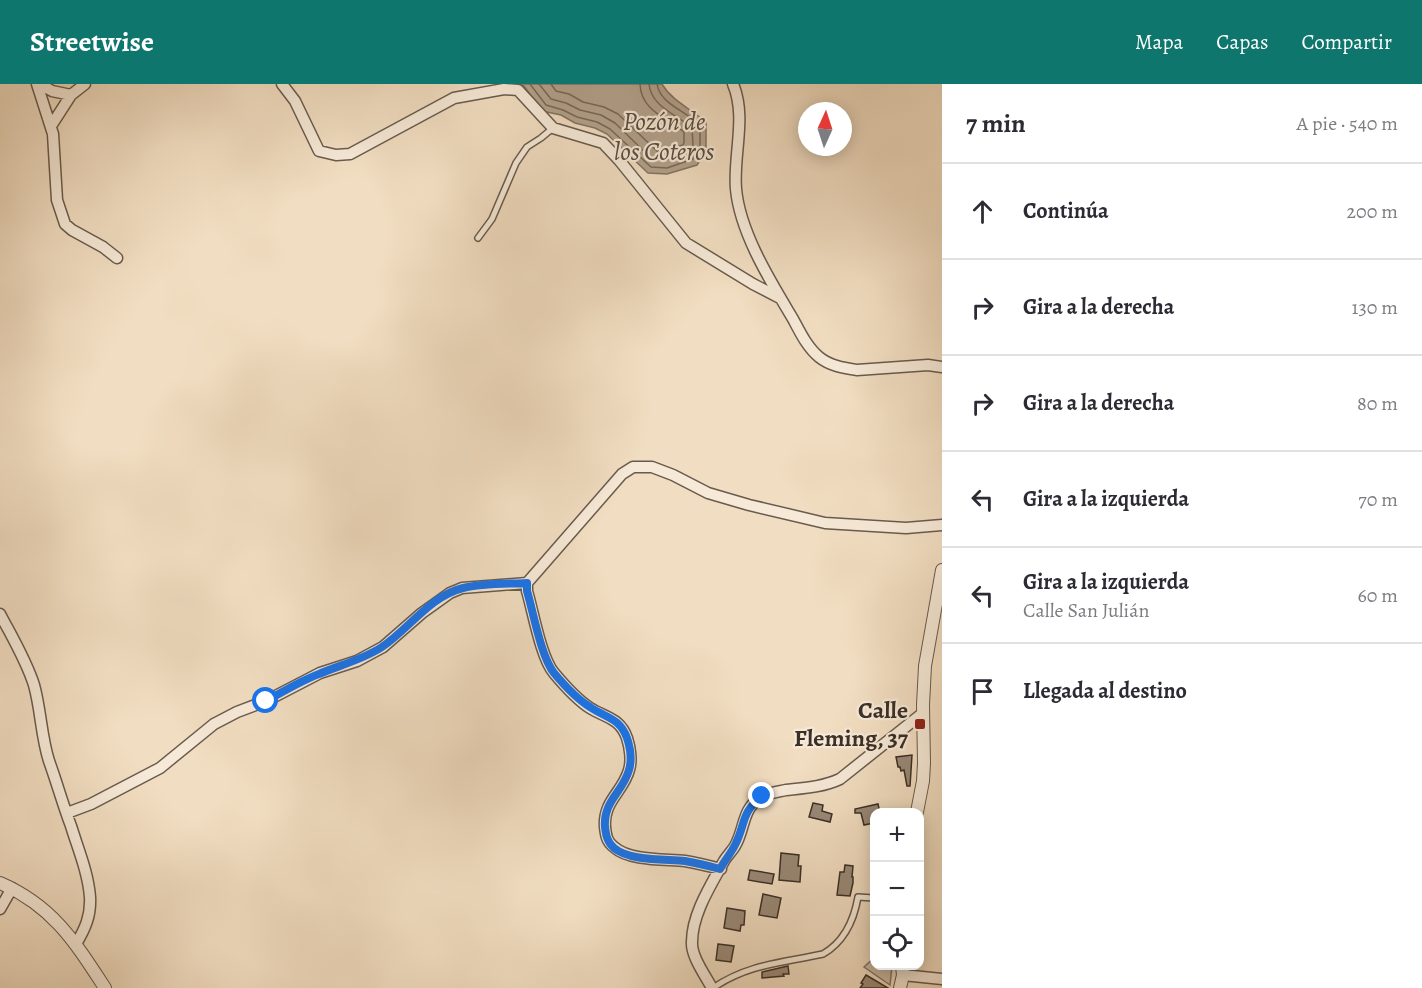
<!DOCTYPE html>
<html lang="es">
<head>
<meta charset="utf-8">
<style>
	body { margin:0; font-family:Alegreya,serif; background:#f7f7f7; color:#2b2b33 }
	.controls { position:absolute; right:18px; bottom:18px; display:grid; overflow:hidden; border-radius:12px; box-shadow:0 3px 15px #0003 }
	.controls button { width:54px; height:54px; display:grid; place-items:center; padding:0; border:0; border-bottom:2px solid #e1e1e2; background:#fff; color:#2b2b33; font:30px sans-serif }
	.compass { position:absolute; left:798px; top:18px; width:54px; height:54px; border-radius:50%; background:#fff; box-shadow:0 3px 15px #0003; rotate:3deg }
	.stop { position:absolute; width:18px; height:18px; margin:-14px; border:4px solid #1a73e8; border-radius:50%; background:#fff }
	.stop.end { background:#1a73e8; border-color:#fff; box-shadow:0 2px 6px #0008 }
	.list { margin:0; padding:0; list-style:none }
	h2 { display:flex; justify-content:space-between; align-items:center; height:78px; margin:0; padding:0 24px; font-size:26px }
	h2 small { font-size:20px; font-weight:400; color:#7c7c81 }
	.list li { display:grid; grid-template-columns:39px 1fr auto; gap:18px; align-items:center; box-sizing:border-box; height:96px; padding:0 24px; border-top:2px solid #e1e1e2 }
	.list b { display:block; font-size:22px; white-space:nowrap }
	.list p { margin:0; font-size:20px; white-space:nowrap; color:#7c7c81 }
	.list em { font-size:20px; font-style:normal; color:#7c7c81 }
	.icon { flex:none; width:33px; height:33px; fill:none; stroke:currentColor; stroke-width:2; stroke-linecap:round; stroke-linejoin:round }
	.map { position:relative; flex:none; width:942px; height:904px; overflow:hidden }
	header { display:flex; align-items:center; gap:36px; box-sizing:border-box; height:84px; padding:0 30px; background:#0f766e; color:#fff }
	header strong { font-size:28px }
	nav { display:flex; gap:33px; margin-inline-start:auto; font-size:21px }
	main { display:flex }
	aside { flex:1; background:#fff }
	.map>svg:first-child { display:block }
	.green { fill:#d2c0a7; stroke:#867868; stroke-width:1.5 }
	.water { fill:#b3a28d; stroke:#837465; stroke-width:1.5 }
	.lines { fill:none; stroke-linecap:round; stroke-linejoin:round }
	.shore { stroke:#77695a; stroke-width:1.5 }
	.building { fill:#9a8a78; stroke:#3b3028; stroke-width:1.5 }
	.service-casing { stroke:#685b4e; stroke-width:8 }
	.minor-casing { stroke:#685b4e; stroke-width:13 }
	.tertiary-casing { stroke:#685b4e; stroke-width:14 }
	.service { stroke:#f6e9d7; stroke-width:5 }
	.minor { stroke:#f6e9d7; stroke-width:10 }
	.tertiary { stroke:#f6e9d7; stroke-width:12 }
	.route { stroke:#1a73e8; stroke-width:8 }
	.poi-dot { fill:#8f2418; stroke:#f6e9d7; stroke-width:2 }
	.labels { text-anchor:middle; stroke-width:4.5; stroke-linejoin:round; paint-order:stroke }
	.poi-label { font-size:24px; font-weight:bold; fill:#3b3028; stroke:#f6e9d7; text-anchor:end }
	.water-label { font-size:26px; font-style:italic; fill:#594c41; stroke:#f6e9d7 }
</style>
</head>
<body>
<header>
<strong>Streetwise</strong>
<nav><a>Mapa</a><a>Capas</a><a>Compartir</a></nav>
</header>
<main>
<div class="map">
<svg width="942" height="904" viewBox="0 0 942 904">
	<rect width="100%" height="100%" fill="#f1ddc1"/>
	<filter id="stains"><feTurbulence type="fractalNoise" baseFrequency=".00333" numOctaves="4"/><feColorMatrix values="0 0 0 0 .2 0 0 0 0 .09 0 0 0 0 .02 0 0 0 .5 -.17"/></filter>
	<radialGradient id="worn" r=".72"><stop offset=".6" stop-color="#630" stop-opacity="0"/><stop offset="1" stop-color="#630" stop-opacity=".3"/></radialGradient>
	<path class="green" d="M 874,874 L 874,882 L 892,882 L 890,901 L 864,883 Z"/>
	<path class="water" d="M 517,0 L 662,0 C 672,17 691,25 706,38 L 706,64 L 701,75 L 697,81 L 667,90 L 648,89 L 607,50 L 595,44 L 575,39 L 561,31 L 542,27 L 524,2 Z"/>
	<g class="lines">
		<path class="shore" d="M 530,0 L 546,21 L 563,26 L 577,33 L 597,38 L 610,45 L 651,83 L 667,84 L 693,75 L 700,63 L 700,42 C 688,27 660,21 657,0
			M 539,0 L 551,15 L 566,19 L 580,26 L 601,31 L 615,39 L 653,76 L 666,76 L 689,69 L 693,61 L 692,44 C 678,31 651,23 649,0
			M 551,0 L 556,7 L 569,10 L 583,18 L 604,23 L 618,30 L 657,67 L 665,67 L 683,61 L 684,58 L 684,48 C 667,34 641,27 640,0"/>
	</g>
	<path class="building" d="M 912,671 L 910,702 L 907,702 L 904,686 L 901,687 L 900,683 L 898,683 L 896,673 Z
		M 813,719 L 823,721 L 822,727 L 832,730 L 830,738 L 809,733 Z
		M 878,720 L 880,729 L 874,729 L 874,739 L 864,741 L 861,729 L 855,729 L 855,725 Z
		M 781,769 L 799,771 L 798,782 L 801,782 L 800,798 L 779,796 Z
		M 845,781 L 853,782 L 852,793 L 853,793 L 853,799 L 850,812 L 837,811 L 840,788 L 844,788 Z
		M 750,786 L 774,790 L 772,800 L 748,796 Z
		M 763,810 L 781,814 L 777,834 L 759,831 Z
		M 727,824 L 745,827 L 744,841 L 741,841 L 740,847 L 724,844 Z
		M 718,860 L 734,862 L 731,878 L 716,876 Z
		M 788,882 L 789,890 L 783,890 L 784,892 L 762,894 L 762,888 Z
		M 866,891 L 888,904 L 860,904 L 863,900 L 861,899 Z"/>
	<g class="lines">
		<g class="service-casing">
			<path id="service" d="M 478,154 L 492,135 L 516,79 L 527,63 L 541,54 L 553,44
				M 713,904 C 748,880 782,879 823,870 C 844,858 854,836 858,813 L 874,814"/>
		</g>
		<g class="minor-casing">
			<path id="minor" d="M 37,0 L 53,50 L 57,116 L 65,140 L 72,146 L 103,163 L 117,174
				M 40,0 L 52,7 L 71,11
				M 282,0 L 295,17 L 319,67 L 336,71 L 350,70 L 454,14 L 504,5 L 518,6 L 553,44 L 603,59 L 619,76 L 686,159 L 753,200 L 780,214
				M 733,0 C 747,33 733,71 736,105 C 740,149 771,198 793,235 C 800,248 807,263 819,273 C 830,282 844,284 857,286 L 928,281 L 942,283
				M 51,42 L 71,11 L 85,0
				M 0,530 C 12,553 26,576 34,601 C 41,626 41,652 49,677 C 57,699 63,721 71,742 C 78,765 88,788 90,813 C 91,832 85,845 76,860
				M 67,729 L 91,720 L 160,684 L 214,640 L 237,628 L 266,617 L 320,589 L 357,577 L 383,563 L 422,529 L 450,509 L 462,504 L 527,499
				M 721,785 C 709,782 697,779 685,777 C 665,775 629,777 614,763 C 607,758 606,752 605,743 C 603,717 623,708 629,686 C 632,677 630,663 627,654 C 620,634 606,634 590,624 C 576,615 564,601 554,589 C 541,574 533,527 527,507 L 527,499 L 622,390 L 633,383 L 652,383 L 673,391 L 708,409 L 749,421 L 825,439 L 906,444 L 942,441
				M 0,825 L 12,804
				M 903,891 L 942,895
				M 712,904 C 705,891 691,872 692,858 C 692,830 711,801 724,777 C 727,772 732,767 735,762 C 745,745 742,725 760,714 C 767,709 777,708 786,706 C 804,704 823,703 840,695 L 923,629"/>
		</g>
		<g class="tertiary-casing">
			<path id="tertiary" d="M 917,728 L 923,697 L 924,679 L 923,621 L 925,582 L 942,486
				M 0,799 C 53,822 75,858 105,904
				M 900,904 L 903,891 L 902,882"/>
		</g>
		<use href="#service" class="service"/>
		<use href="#minor" class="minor"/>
		<use href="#tertiary" class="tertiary"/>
	</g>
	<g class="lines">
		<path class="route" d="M 266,617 C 283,608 300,597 319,590 C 340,581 362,576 382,563 C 409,545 430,512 463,504 C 483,499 506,500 527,499 L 527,507 C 533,527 541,573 554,589 C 564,601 577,615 590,623 C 606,634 620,634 627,654 C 630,663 632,676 629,686 C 623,708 603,717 605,743 C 606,751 607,758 614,764 C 629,777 665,775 685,777 C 697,779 709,782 720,785 C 725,776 732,768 736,759 C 746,738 741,729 762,712"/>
	</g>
	<rect class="poi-dot" x="914" y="634" width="12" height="12" rx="3"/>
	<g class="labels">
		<g class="poi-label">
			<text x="908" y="634">Calle<tspan x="908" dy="28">Fleming, 37</tspan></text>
		</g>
		<g class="water-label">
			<text x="664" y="46">Pozón de<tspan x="664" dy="30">los Coteros</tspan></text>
		</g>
	</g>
	<rect width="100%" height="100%" filter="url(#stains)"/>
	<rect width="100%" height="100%" fill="url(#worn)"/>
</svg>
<div class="controls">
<button>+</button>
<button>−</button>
<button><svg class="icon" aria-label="locate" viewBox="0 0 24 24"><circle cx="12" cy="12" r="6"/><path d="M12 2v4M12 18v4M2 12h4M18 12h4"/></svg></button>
</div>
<svg class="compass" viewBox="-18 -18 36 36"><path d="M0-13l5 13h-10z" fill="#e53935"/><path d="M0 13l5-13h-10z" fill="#7c7c81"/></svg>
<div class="stop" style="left:266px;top:617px"></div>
<div class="stop end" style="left:762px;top:712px"></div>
</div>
<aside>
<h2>7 min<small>A pie · 540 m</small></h2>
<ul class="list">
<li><svg class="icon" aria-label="ahead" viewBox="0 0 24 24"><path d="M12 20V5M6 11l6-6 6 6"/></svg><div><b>Continúa</b></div><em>200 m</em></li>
<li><svg class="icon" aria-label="right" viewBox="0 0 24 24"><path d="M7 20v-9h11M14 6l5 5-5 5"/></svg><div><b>Gira a la derecha</b></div><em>130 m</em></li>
<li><svg class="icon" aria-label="right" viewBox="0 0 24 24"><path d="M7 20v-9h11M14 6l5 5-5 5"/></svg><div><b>Gira a la derecha</b></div><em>80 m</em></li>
<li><svg class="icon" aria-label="left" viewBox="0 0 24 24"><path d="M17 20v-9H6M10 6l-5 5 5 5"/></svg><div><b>Gira a la izquierda</b></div><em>70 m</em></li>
<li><svg class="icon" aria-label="left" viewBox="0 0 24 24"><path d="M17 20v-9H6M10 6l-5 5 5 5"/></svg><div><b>Gira a la izquierda</b><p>Calle San Julián</p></div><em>60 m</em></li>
<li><svg class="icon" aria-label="arrive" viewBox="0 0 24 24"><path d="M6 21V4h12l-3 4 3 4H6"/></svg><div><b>Llegada al destino</b></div></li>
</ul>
</aside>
</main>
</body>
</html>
